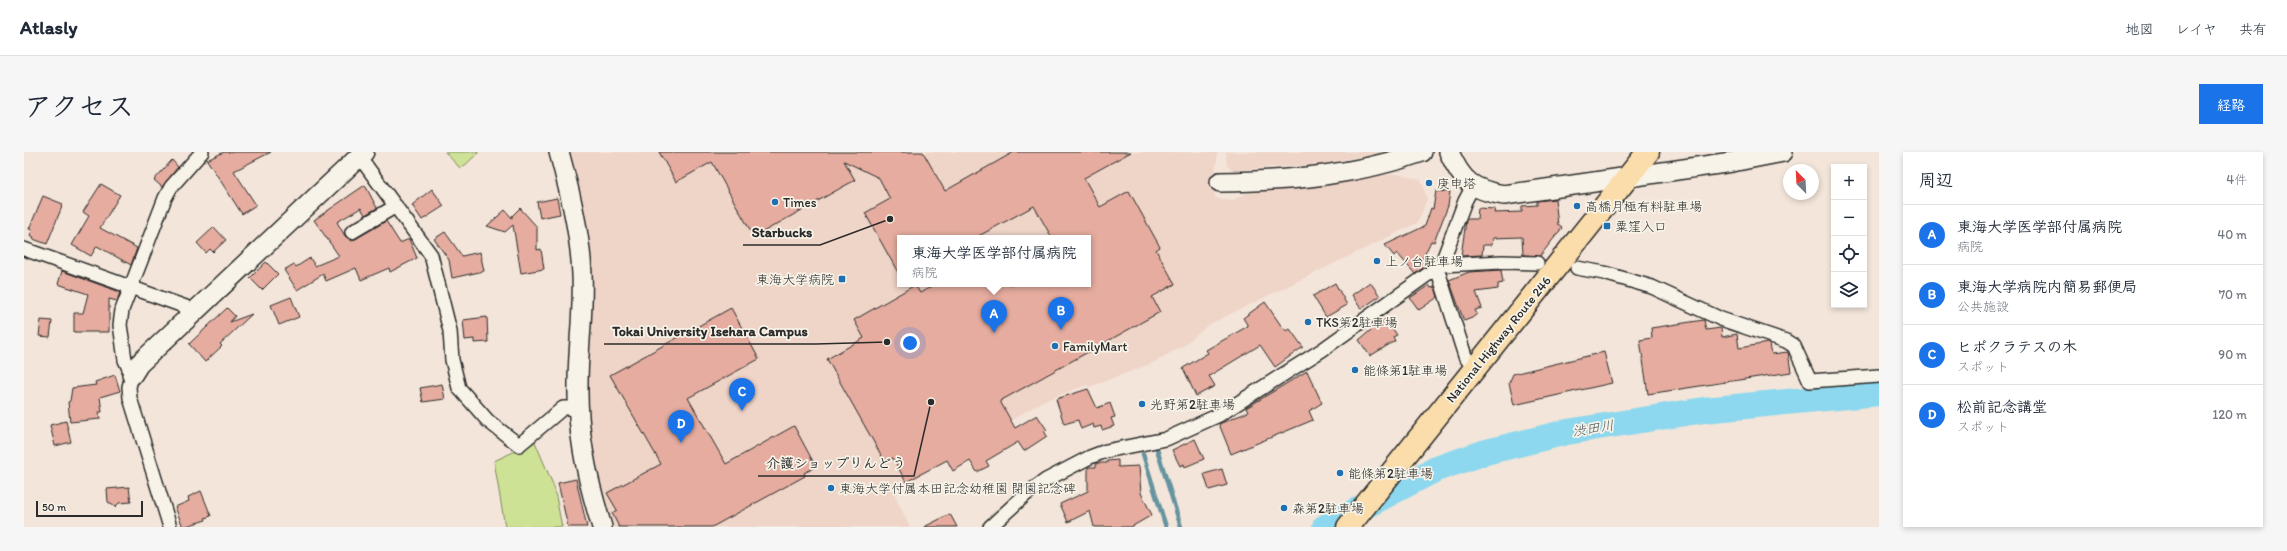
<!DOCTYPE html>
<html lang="ja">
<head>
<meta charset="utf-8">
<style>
	body { margin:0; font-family:Itim,"Klee One",sans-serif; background:#f6f6f7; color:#1f2937 }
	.controls { position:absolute; right:12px; top:12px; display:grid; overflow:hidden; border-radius:0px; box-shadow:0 2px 6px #0003 }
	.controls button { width:36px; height:36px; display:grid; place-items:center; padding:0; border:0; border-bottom:1px solid #e0e1e3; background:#fff; color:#1f2937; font:20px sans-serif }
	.compass { position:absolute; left:1759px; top:12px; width:36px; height:36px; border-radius:50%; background:#fff; box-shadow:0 2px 6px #0003; rotate:336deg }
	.scale { position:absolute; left:12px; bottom:10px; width:107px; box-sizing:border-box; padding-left:4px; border:2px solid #2b2b2b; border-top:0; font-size:11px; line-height:14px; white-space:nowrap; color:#2b2b2b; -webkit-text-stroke:3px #f7f3e8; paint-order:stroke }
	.you { position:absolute; left:886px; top:191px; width:14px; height:14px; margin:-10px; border:3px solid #fff; border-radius:50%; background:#1a73e8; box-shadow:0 0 0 6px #1a73e833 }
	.badge { display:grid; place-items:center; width:26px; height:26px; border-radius:50%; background:#1a73e8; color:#fff; font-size:13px; font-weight:700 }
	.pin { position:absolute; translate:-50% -33px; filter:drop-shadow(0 1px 2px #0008) }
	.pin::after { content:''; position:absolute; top:21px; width:14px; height:12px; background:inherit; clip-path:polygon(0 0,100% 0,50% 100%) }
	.popup { position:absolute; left:873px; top:83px; width:194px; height:52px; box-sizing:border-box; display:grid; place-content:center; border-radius:0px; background:#fff; filter:drop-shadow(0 1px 3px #0005); font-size:13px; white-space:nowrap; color:#747a83 }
	.popup b { font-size:15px; color:#1f2937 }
	.popup::after { content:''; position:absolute; left:50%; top:100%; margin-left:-8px; border:8px solid transparent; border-top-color:#fff }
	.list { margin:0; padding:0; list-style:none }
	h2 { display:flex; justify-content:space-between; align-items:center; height:52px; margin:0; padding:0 16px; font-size:17px }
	h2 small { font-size:13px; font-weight:400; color:#747a83 }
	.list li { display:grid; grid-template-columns:26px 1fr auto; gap:12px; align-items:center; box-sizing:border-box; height:60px; padding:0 16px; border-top:1px solid #e0e1e3 }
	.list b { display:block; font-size:15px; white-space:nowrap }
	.list p { margin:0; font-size:13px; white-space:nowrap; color:#747a83 }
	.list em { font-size:13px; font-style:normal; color:#747a83 }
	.icon { flex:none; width:22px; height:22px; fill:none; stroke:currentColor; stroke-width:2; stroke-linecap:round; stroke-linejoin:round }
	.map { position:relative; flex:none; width:1855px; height:375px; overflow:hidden; border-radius:0px }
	header { display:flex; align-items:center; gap:24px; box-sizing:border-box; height:56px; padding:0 20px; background:#fff; border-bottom:1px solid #e0e1e3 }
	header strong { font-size:19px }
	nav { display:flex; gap:22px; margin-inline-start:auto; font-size:14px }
	.intro { display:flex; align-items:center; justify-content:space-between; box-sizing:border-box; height:96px; padding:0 24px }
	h1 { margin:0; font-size:28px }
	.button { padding:10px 18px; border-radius:0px; background:#1a73e8; color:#fff; font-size:14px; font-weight:700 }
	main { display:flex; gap:24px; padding:0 24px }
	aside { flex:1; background:#fff; border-radius:0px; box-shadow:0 2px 6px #0003 }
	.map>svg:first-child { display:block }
	.built { fill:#efd4c8; fill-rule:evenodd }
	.green { fill:#cee296; stroke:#7c8660 }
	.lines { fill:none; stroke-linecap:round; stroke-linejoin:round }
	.stream { stroke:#6693a0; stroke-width:4.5 }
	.river { stroke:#8dd8ee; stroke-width:26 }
	.building { fill:#e5ac9f; stroke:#2b2b2b }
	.street-casing { stroke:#2b2b2b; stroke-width:16 }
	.secondary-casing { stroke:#2b2b2b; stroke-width:22 }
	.highway-casing { stroke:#2b2b2b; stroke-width:25 }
	.street { stroke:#f7f3e8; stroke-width:13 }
	.secondary { stroke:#f7f3e8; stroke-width:19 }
	.highway { stroke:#faddab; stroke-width:22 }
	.poi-dot { fill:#1f6fb2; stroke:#f7f3e8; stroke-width:1.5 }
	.labels { text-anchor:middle; stroke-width:3.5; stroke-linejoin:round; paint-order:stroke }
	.poi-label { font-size:13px; fill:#2b2b2b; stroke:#f7f3e8; text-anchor:start }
	.street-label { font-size:13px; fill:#2b2b2b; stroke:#f7f3e8 }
	.water-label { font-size:14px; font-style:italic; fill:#44565c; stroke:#f7f3e8 }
	.leader { fill:none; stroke:#2b2b2b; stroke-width:1.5 }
	.callout-dot { fill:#2b2b2b; stroke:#f7f3e8; stroke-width:1.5 }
	.callout-label { font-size:14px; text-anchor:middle; font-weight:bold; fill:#2b2b2b; stroke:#f7f3e8; stroke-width:3.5; stroke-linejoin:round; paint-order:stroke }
</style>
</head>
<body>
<header>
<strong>Atlasly</strong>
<nav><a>地図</a><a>レイヤ</a><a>共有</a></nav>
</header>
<div class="intro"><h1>アクセス</h1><a class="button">経路</a></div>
<main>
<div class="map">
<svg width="1855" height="375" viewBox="0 0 1855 375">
	<rect width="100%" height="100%" fill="#f3e5d9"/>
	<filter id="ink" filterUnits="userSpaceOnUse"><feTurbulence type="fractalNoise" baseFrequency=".025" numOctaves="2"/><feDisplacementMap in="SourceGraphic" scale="8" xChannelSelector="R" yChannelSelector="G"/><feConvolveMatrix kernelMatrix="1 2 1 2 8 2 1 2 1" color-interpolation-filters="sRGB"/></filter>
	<g filter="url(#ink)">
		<path class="built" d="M 543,0 L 1193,0 L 1193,10 L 1190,22 L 1191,46 L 1207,49 L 1224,41 L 1286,31 L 1373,22 L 1397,28 L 1403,48 L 1393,71 L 1184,173 L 1159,194 L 1126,212 L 1065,235 L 1063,233 L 1019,249 L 873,337 L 874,340 L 870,343 L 886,375 L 586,375 L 568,309 ZM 876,86 L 1064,86 L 1064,132 L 876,132 Z
			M 1202,0 L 1357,0 L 1301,12 L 1207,18 L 1203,13 Z"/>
		<path class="green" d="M 421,0 L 454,0 L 454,1 L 437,17 Z
			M 511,290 L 530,335 L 538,375 L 481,375 L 470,309 Z"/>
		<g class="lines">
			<path class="stream" d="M 1132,294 L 1157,375
				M 1119,302 L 1142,375"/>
			<path class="river" d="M 1301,375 L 1412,317 L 1462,300 L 1543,280 L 1680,258 L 1855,241"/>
		</g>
		<path class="building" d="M 200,0 L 247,0 L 210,19 L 232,53 L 218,62 L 183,8 Z
			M 635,0 L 899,0 L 921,39 L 990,0 L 1107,0 L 1060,26 L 1076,55 L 1105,39 L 1136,95 L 1132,98 L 1151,132 L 1128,145 L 1136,160 L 976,249 L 991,276 L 1013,263 L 1023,278 L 1020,279 L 1023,284 L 1000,299 L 994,290 L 962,309 L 965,314 L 953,320 L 946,309 L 929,319 L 923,308 L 882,330 L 869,306 L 861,310 L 803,207 L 840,186 L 830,168 L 891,133 L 896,141 L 912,132 L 1064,132 L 1064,86 L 1028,86 L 1010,54 L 951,86 L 876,86 L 876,124 L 841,61 L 866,47 L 855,26 L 820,9 L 831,28 L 730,85 L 688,10 L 652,30 Z
			M 148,8 L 154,15 L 138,35 L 130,28 Z
			M 77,32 L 96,43 L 76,76 L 113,96 L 107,113 L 73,94 L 67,104 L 48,93 L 65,64 L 59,60 Z
			M 341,33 L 353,56 L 341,63 L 337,56 L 313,70 L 321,84 L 328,89 L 362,69 L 376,91 L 385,87 L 393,106 L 366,120 L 365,116 L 337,128 L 332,116 L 302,129 L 299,122 L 273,138 L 260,118 L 270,112 L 272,115 L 286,106 L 291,114 L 315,104 L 290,68 Z
			M 408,37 L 420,54 L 398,68 L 388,53 Z
			M 1412,39 L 1426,40 L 1424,54 L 1410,90 L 1407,89 L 1399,106 L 1404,112 L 1391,122 L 1373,101 L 1370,104 L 1361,93 L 1401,74 L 1407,56 L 1409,57 Z
			M 19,44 L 39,52 L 23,92 L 9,87 L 10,85 L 6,84 L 8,78 L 5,77 Z
			M 533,46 L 536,62 L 516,66 L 513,50 Z
			M 1531,47 L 1534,73 L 1538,76 L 1516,104 L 1499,103 L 1498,85 L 1469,86 L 1468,93 L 1459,93 L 1458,103 L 1437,104 L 1442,69 L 1443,67 L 1453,67 L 1454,56 L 1471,57 L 1470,61 L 1498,60 L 1498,54 L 1513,53 L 1513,49 Z
			M 496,56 L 513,75 L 513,98 L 517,97 L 520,117 L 497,121 L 489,73 L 481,80 L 463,74 L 481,58 L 488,66 L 488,64 Z
			M 190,75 L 202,88 L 189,100 L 186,97 L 182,101 L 173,91 Z
			M 421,80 L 438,104 L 456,100 L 460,119 L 428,126 L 425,108 L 410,87 Z
			M 242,110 L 254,122 L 238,138 L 226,126 Z
			M 1477,118 L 1479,131 L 1474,132 L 1474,137 L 1452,140 L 1458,156 L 1451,158 L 1453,162 L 1448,166 L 1440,169 L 1425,128 L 1445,120 Z
			M 38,119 L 96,140 L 93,149 L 85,147 L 85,180 L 50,180 L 50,161 L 59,161 L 64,142 L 34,132 Z
			M 1346,130 L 1356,144 L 1337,157 L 1328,143 Z
			M 1311,131 L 1323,153 L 1302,165 L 1289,144 Z
			M 1405,133 L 1407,136 L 1411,135 L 1414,145 L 1395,158 L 1386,146 Z
			M 267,145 L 275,165 L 255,173 L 247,153 Z
			M 1241,150 L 1258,175 L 1263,179 L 1266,177 L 1279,195 L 1251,215 L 1236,193 L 1185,224 L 1191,234 L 1172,244 L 1159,216 L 1184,201 L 1182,198 L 1224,174 L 1219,166 Z
			M 203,156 L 211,164 L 206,170 L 228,162 L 196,192 L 198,194 L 181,210 L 165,192 Z
			M 707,156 L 735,207 L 664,246 L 702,312 L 770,274 L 792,315 L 780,321 L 781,324 L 688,375 L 595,375 L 588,361 L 593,358 L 583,341 L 637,312 L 586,223 Z
			M 463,165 L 464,190 L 450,191 L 450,187 L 441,188 L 439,168 Z
			M 1355,167 L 1357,170 L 1362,167 L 1373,183 L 1369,185 L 1371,189 L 1346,204 L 1335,188 L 1347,178 L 1345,174 Z
			M 17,168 L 28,169 L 26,185 L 15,184 Z
			M 1680,168 L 1682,178 L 1697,176 L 1698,185 L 1713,182 L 1715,196 L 1744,191 L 1746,192 L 1748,202 L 1764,200 L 1767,220 L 1624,242 L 1616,188 L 1628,186 L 1627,176 Z
			M 1580,200 L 1588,231 L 1490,253 L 1485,231 L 1489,222 Z
			M 1283,219 L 1298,251 L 1285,259 L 1289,268 L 1207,302 L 1195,272 L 1224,260 L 1222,256 Z
			M 91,223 L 96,239 L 76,245 L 78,260 L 75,260 L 76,267 L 46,270 L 44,250 L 46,249 L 48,236 L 72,233 L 71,230 Z
			M 418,232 L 421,247 L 399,250 L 396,236 Z
			M 1064,237 L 1073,256 L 1086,251 L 1091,265 L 1087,266 L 1090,274 L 1078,278 L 1077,274 L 1070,276 L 1069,272 L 1057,277 L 1054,268 L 1040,272 L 1032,247 Z
			M 42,269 L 47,290 L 31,294 L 26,273 Z
			M 1171,287 L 1180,307 L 1161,315 L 1160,312 L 1156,314 L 1148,298 Z
			M 1094,308 L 1094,315 L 1115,314 L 1117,341 L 1128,363 L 1107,375 L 1070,375 L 1066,359 L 1044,370 L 1036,352 L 1064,339 L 1064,315 L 1072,315 L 1072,311 L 1083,311 L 1083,309 Z
			M 1198,317 L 1203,333 L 1185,338 L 1180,322 Z
			M 552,327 L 563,375 L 544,375 L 534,331 Z
			M 105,335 L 107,350 L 95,351 L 91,355 L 84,350 L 83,337 Z
			M 177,339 L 187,364 L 181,366 L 182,368 L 159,375 L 151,355 L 165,349 L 164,345 Z
			M 926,362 L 933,375 L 900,375 Z"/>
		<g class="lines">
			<g class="street-casing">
				<path id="street" d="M 335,4 L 407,103 L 426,179 L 428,208 L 435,236 L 464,269 L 495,293 L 539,256 L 554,256
					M 328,80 L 372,54
					M 0,97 L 162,155 L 168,161
					M 1417,113 L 1478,110 L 1513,111
					M 1413,116 L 1441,204 L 1450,217
					M 1553,116 L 1580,121 L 1628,135 L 1697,167 L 1762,189 L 1770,194 L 1786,229 L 1855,224
					M 146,375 L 106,246 L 105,235 L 108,223 L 101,208 L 98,186 L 96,173 L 98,158 L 141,46 L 147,35 L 178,0
					M 966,375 L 1001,343 L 1022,328 L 1066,305 L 1082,299 L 1142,287 L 1195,263 L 1298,198 L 1417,113 L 1441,49 L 1449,34"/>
			</g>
			<g class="secondary-casing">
				<path id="secondary" d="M 535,0 C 546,41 556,80 558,122 C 560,159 554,195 554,232 C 553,281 563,328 578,375
					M 1425,0 C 1438,30 1449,38 1480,43 L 1708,10 L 1759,0
					M 1196,30 C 1265,29 1333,23 1398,0
					M 108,223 L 115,212 L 340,0"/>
			</g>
			<g class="highway-casing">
				<path id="highway" d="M 1324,375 L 1624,0"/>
			</g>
			<use href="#street" class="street"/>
			<use href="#secondary" class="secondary"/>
			<use href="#highway" class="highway"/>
		</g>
	</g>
	<g class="poi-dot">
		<circle cx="1405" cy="31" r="4"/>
		<circle cx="751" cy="50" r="4"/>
		<circle cx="1553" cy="54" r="4"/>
		<rect x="1579" y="70" width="8" height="8" rx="2"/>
		<circle cx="1353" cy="109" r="4"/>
		<rect x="814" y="123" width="8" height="8" rx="2"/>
		<circle cx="1284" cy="170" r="4"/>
		<circle cx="1031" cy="194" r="4"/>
		<circle cx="1331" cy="218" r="4"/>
		<circle cx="1118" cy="252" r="4"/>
		<circle cx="1316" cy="321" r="4"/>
		<circle cx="807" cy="336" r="4"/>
		<circle cx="1260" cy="356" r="4"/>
	</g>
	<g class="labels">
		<g class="poi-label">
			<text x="1413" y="36">庚申塔</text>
			<text x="759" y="55">Times</text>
			<text x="1561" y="59">高橋月極有料駐車場</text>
			<text x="1591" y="79">粟窪入口</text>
			<text x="1361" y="114">上ノ台駐車場</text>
			<text x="810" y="132" text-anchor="end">東海大学病院</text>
			<text x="1292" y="175">TKS第2駐車場</text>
			<text x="1039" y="199">FamilyMart</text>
			<text x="1339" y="223">能條第1駐車場</text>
			<text x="1126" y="257">光野第2駐車場</text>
			<text x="1324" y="326">能條第2駐車場</text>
			<text x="815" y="341">東海大学付属本田記念幼稚園 閉園記念碑</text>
			<text x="1268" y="361">森第2駐車場</text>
		</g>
		<g class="street-label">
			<text transform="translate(1474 187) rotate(-51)" y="5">National Highway Route 246</text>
		</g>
		<g class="water-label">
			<text transform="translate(1569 276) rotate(-9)" y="5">渋田川</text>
		</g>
	</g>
	<path class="leader" d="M866 67L796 93H719M863 190L792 192H580M907 250L890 324H734"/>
	<g class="callout-dot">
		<circle cx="866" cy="67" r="4"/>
		<circle cx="863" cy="190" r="4"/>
		<circle cx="907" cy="250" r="4"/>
	</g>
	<g class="callout-label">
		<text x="758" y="85">Starbucks</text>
		<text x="686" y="184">Tokai University Isehara Campus</text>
		<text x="812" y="316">介護ショップりんどう</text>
	</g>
</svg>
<div class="controls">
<button>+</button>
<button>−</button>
<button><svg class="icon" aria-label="locate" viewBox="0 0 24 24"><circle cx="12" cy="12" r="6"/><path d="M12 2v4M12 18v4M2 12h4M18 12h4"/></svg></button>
<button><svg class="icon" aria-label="layers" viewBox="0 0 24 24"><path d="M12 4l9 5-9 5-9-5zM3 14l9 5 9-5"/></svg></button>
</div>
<svg class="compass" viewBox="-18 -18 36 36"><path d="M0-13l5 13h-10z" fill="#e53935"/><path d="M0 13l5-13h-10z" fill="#747a83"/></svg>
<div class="scale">50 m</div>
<div class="you"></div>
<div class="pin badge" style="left:970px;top:181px">A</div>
<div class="popup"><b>東海大学医学部付属病院</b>病院</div>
<div class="pin badge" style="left:1037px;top:178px">B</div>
<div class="pin badge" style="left:718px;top:259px">C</div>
<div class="pin badge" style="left:657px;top:291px">D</div>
</div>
<aside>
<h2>周辺<small>4件</small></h2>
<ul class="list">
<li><span class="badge">A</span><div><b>東海大学医学部付属病院</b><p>病院</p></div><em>40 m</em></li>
<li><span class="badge">B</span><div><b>東海大学病院内簡易郵便局</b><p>公共施設</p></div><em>70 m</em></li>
<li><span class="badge">C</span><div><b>ヒポクラテスの木</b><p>スポット</p></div><em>90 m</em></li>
<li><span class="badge">D</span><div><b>松前記念講堂</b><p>スポット</p></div><em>120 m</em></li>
</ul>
</aside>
</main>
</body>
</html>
